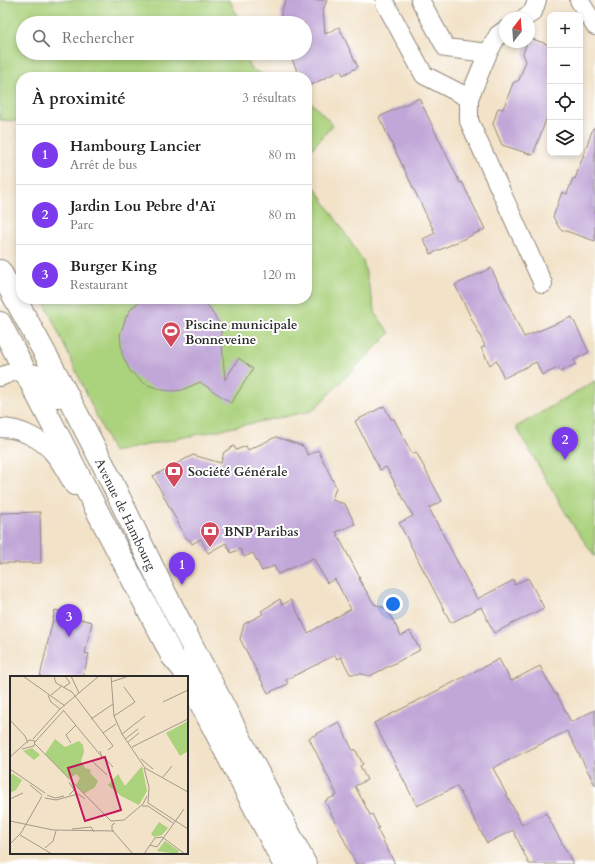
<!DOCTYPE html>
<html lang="fr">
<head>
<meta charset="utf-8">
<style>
	body { margin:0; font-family:Cardo,serif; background:#f6f6f6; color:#222 }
	.controls { position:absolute; right:12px; top:12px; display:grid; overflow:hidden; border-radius:8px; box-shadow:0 2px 6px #0003 }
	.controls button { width:36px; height:36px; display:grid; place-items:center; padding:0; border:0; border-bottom:1px solid #e0e0e0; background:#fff; color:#222; font:20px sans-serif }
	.compass { position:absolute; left:499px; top:12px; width:36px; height:36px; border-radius:50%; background:#fff; box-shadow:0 2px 6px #0003; rotate:17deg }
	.you { position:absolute; left:393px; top:604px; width:14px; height:14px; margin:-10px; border:3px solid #fff; border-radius:50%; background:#1a73e8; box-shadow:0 0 0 6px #1a73e833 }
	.badge { display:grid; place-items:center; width:26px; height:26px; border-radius:50%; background:#7c3aed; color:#fff; font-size:13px; font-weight:700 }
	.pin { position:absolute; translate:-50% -33px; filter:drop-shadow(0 1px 2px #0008) }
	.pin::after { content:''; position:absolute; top:21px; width:14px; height:12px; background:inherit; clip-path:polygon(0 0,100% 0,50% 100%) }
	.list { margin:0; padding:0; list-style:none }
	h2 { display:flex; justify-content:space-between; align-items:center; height:52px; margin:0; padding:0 16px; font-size:17px }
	h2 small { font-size:13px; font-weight:400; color:#767676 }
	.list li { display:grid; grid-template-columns:26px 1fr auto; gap:12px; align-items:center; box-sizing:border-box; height:60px; padding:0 16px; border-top:1px solid #e0e0e0 }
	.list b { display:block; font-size:15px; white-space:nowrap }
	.list p { margin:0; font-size:13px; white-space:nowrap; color:#767676 }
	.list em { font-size:13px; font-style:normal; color:#767676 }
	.icon { flex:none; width:22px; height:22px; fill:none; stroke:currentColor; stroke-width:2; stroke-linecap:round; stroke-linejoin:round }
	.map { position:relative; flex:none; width:595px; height:864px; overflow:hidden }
	.search { position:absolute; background:#fff; box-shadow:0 2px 6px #0003; left:16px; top:16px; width:296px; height:44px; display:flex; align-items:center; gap:10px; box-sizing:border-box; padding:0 14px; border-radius:22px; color:#767676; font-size:15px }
	.panel { position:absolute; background:#fff; box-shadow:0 2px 6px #0003; left:16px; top:72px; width:296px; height:232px; border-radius:16px }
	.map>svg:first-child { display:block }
	.green { fill:#abd27d; stroke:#6b7e54 }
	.building { fill:#c1a7d8 }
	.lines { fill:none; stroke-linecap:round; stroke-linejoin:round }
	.street-casing { stroke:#8e867a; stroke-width:20 }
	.secondary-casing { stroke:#8e867a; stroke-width:24 }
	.street { stroke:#fff; stroke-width:18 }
	.secondary { stroke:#fff; stroke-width:22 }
	.labels { text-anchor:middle; stroke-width:4; stroke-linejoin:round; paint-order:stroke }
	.poi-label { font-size:13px; font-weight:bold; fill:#2b2b2b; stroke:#fff; text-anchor:start }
	.street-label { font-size:13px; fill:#2b2b2b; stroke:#fff }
	.inset-road { fill:none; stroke:#a29989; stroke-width:1 }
	.view { fill:#c2185b; fill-opacity:0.15; stroke:#c2185b; stroke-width:2 }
	.inset-edge { fill:none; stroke:#2b2b2b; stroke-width:2 }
</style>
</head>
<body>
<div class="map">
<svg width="595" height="864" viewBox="0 0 595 864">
	<rect width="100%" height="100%" fill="#fff"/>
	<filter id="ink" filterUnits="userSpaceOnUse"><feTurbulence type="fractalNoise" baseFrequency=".025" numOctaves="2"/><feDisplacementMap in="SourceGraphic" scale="8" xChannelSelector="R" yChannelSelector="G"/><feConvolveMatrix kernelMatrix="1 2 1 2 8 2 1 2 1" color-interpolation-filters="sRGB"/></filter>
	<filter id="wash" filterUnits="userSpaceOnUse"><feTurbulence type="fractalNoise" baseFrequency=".012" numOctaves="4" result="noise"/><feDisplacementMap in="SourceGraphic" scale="16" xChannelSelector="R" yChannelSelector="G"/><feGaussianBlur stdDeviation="0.9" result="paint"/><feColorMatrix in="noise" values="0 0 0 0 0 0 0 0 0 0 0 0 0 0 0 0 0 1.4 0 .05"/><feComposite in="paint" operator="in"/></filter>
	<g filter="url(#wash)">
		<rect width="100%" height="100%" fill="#f2e2c8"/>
		<path class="green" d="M 0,0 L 230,0 L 240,23 L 23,23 L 23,53 L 243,53 L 251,69 L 268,77 L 21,77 L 21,121 L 0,120 Z
			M 307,98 L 333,125 L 307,154 Z
			M 307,175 L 363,261 L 376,315 L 390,333 L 312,411 L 113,452 L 43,299 L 307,299 Z
			M 595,381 L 595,557 L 571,522 L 516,427 Z"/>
		<g id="blocks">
			<path class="building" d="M 286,0 L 327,0 L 323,10 L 325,34 L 339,27 L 358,67 L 343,75 L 341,70 L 307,87 L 307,77 L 300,77 L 289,53 L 305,53 L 305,23 L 282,23 L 281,12 Z
				M 529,38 L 550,45 L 550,109 L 533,155 L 502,145 L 493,124 L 498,108 L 503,109 L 513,83 L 519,80 L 526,61 L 523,54 L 527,42 L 529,42 Z
				M 419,98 L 460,183 L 462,182 L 485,229 L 431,254 L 423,239 L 435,233 L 379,117 Z
				M 593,128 L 595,128 L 595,241 L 560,229 L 553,217 L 562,192 L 567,194 L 573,178 L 575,179 Z
				M 491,268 L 524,337 L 572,317 L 589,352 L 574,360 L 576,364 L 560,372 L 558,368 L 542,375 L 536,362 L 504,378 L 496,360 L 490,365 L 481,348 L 485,346 L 455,285 Z
				M 142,299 L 200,299 L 208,306 L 218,322 L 221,332 L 225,380 L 239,358 L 253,369 L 231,403 L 200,382 L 182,390 L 172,391 L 163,390 L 145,384 L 130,371 L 122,354 L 120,335 L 126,317 L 131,309 Z
				M 384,406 L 391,419 L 394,419 L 412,454 L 416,452 L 442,501 L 429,508 L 477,599 L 514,580 L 514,585 L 528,578 L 544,608 L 494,633 L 481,607 L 451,623 L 399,523 L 413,516 L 386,467 L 380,470 L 355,421 Z
				M 276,437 L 303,446 L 308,455 L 318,450 L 336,487 L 332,500 L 345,504 L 355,524 L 336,532 L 360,578 L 359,579 L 374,604 L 387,609 L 401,636 L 410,631 L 420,650 L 370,676 L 362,674 L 350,674 L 341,657 L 337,659 L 335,655 L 286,680 L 288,684 L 268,693 L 240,639 L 244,624 L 263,614 L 261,611 L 280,599 L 282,605 L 291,600 L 308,633 L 351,609 L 335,579 L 327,583 L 313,558 L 278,574 L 274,566 L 262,571 L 253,553 L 244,557 L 240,549 L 231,553 L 226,543 L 208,553 L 201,539 L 192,544 L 190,540 L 186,538 L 153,476 L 193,455 L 221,463 L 224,452 L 234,446 L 236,450 L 246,446 L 248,450 Z
				M 40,512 L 41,563 L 0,563 L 0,513 Z
				M 55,610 L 70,613 L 69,616 L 92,622 L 85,653 L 89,654 L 83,677 L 40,677 Z
				M 499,659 L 511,681 L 540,666 L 555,694 L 556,693 L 571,722 L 595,710 L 595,785 L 567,731 L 493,768 L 522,825 L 546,813 L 573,864 L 529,864 L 513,830 L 487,843 L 457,786 L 417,806 L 374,723 Z
				M 339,722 L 353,751 L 355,749 L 363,764 L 360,766 L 367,780 L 355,786 L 370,815 L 372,814 L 379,828 L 377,829 L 395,864 L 356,864 L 325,801 L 337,795 L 309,738 Z"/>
		</g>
	</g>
	<g filter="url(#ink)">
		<use href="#blocks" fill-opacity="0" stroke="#8e867a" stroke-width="1"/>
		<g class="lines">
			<g class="street-casing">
				<path id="street" d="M 420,0 L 446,48 L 488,53
					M 579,0 L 595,26
					M 385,3 L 424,75 L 469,98
					M 524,18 L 533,12 L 537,0
					M 505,30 L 498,35 L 488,53 L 469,98 L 469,121 L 543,284
					M 0,377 L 15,371 L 36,374 L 49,379 L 58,398
					M 0,428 C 20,428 42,439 54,454 C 62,463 68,476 74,486"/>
			</g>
			<g class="secondary-casing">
				<path id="secondary" d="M 0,271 L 59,379 L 105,468 L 165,593 L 305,864
					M 0,323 L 165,642 L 172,656 L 183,669 L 284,864"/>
			</g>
			<use href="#street" class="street"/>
			<use href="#secondary" class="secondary"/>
		</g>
	</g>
	<defs>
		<g id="stadium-pin" transform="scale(1)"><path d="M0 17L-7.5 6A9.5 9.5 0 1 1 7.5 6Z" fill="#d1495b" stroke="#fff"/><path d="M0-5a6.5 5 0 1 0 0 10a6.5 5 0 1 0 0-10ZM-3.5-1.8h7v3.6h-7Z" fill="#fff"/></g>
		<g id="bank-pin" transform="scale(1)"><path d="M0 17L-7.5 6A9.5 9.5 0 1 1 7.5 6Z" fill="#d1495b" stroke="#fff"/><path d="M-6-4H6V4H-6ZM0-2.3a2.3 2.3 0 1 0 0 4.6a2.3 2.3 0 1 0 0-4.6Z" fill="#fff"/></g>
	</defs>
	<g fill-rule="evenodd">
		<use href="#stadium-pin" x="171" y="331"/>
		<use href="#bank-pin" x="174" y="471"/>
		<use href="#bank-pin" x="210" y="531"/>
	</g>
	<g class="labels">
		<g class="poi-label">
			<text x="185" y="329">Piscine municipale<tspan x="185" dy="15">Bonneveine</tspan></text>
			<text x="188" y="476">Société Générale</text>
			<text x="224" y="536">BNP Paribas</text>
		</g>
		<g class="street-label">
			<text transform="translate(126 514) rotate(64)" y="5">Avenue de Hambourg</text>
		</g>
	</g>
	<g transform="translate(10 676)">
		<rect width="178" height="178" fill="#f2e2c8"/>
		<path d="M 178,45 L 178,75 L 170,80 L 156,57 ZM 45,63 L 55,71 L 69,65 L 73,69 L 74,76 L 71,85 L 75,92 L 81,94 L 80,97 L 88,105 L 85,111 L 74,118 L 66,109 L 70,102 L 66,98 L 59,103 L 35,78 ZM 22,72 L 30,79 L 24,84 L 13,75 ZM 132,90 L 137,115 L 129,129 L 111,120 L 98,109 L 108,98 L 115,110 ZM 3,98 L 12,104 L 6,114 L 0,117 L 0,99 ZM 149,146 L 158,152 L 152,159 L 144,161 L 141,158 ZM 155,165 L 169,175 L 167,178 L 147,175 Z" fill="#abd27d"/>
		<path class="inset-road" d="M 13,0 L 55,30M 44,0 L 46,7 L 62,16 L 103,70 L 98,74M 61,0 L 69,17M 101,0 L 104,40 L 112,58 L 135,92 L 178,116M 101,6 L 119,0M 54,11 L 60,7 L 55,0M 38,19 L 41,26 L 50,33M 41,19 L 52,10M 153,26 L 178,14M 54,35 L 92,81 L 90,75M 104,40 L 125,26 L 114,11M 81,43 L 103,28M 0,44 L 15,60 L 18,67M 93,57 L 106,48M 112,58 L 135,40M 23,63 L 50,33 L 89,0M 115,63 L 128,53M 25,66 L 54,34M 118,66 L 129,57M 61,67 L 56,59 L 66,49M 25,68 L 101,145 L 114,144 L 133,128 L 137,120M 122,71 L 178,43M 93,80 L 103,91M 0,81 L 19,64 L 25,65 L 24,70 L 12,73M 131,83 L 143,93M 82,85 L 97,99M 134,92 L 139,111 L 138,127 L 178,153M 0,93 L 35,117M 153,101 L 162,90M 20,109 L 32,119M 37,119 L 45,122 L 54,120M 59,119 L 64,114 L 59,106M 35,122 L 46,124 L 68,118 L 75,123M 0,123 L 13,117M 132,130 L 138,130 L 163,147M 0,145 L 43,154 L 104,155M 105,147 L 102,149 L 102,154 L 123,178M 62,153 L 81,151 L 84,156M 10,159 L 42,178M 0,168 L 11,157 L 32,120M 140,169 L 145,162 L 152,161 L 175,178M 35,172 L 43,165 L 46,155M 134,178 L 140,169 L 147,171 L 174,133"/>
		<path class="view" d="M 95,81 L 111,134 L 75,145 L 58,92 Z"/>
		<rect width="178" height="178" class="inset-edge"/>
	</g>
</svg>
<div class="controls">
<button>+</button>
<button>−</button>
<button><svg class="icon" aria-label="locate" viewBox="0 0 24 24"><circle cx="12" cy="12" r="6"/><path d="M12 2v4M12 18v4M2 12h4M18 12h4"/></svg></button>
<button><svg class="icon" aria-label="layers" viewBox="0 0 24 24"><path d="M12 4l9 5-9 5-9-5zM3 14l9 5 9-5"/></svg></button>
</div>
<svg class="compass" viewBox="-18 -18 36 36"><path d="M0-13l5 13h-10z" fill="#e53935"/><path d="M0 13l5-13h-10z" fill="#767676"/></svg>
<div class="you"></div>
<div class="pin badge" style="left:182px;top:585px">1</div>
<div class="pin badge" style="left:565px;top:460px">2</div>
<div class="pin badge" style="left:69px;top:637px">3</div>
<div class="search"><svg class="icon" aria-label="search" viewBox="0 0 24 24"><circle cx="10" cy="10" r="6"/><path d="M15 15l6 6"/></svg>Rechercher</div>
<section class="panel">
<h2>À proximité<small>3 résultats</small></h2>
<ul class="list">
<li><span class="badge">1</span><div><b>Hambourg Lancier</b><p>Arrêt de bus</p></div><em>80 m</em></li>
<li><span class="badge">2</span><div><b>Jardin Lou Pebre d'Aï</b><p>Parc</p></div><em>80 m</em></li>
<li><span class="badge">3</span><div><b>Burger King</b><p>Restaurant</p></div><em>120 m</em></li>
</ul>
</section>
</div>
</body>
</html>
